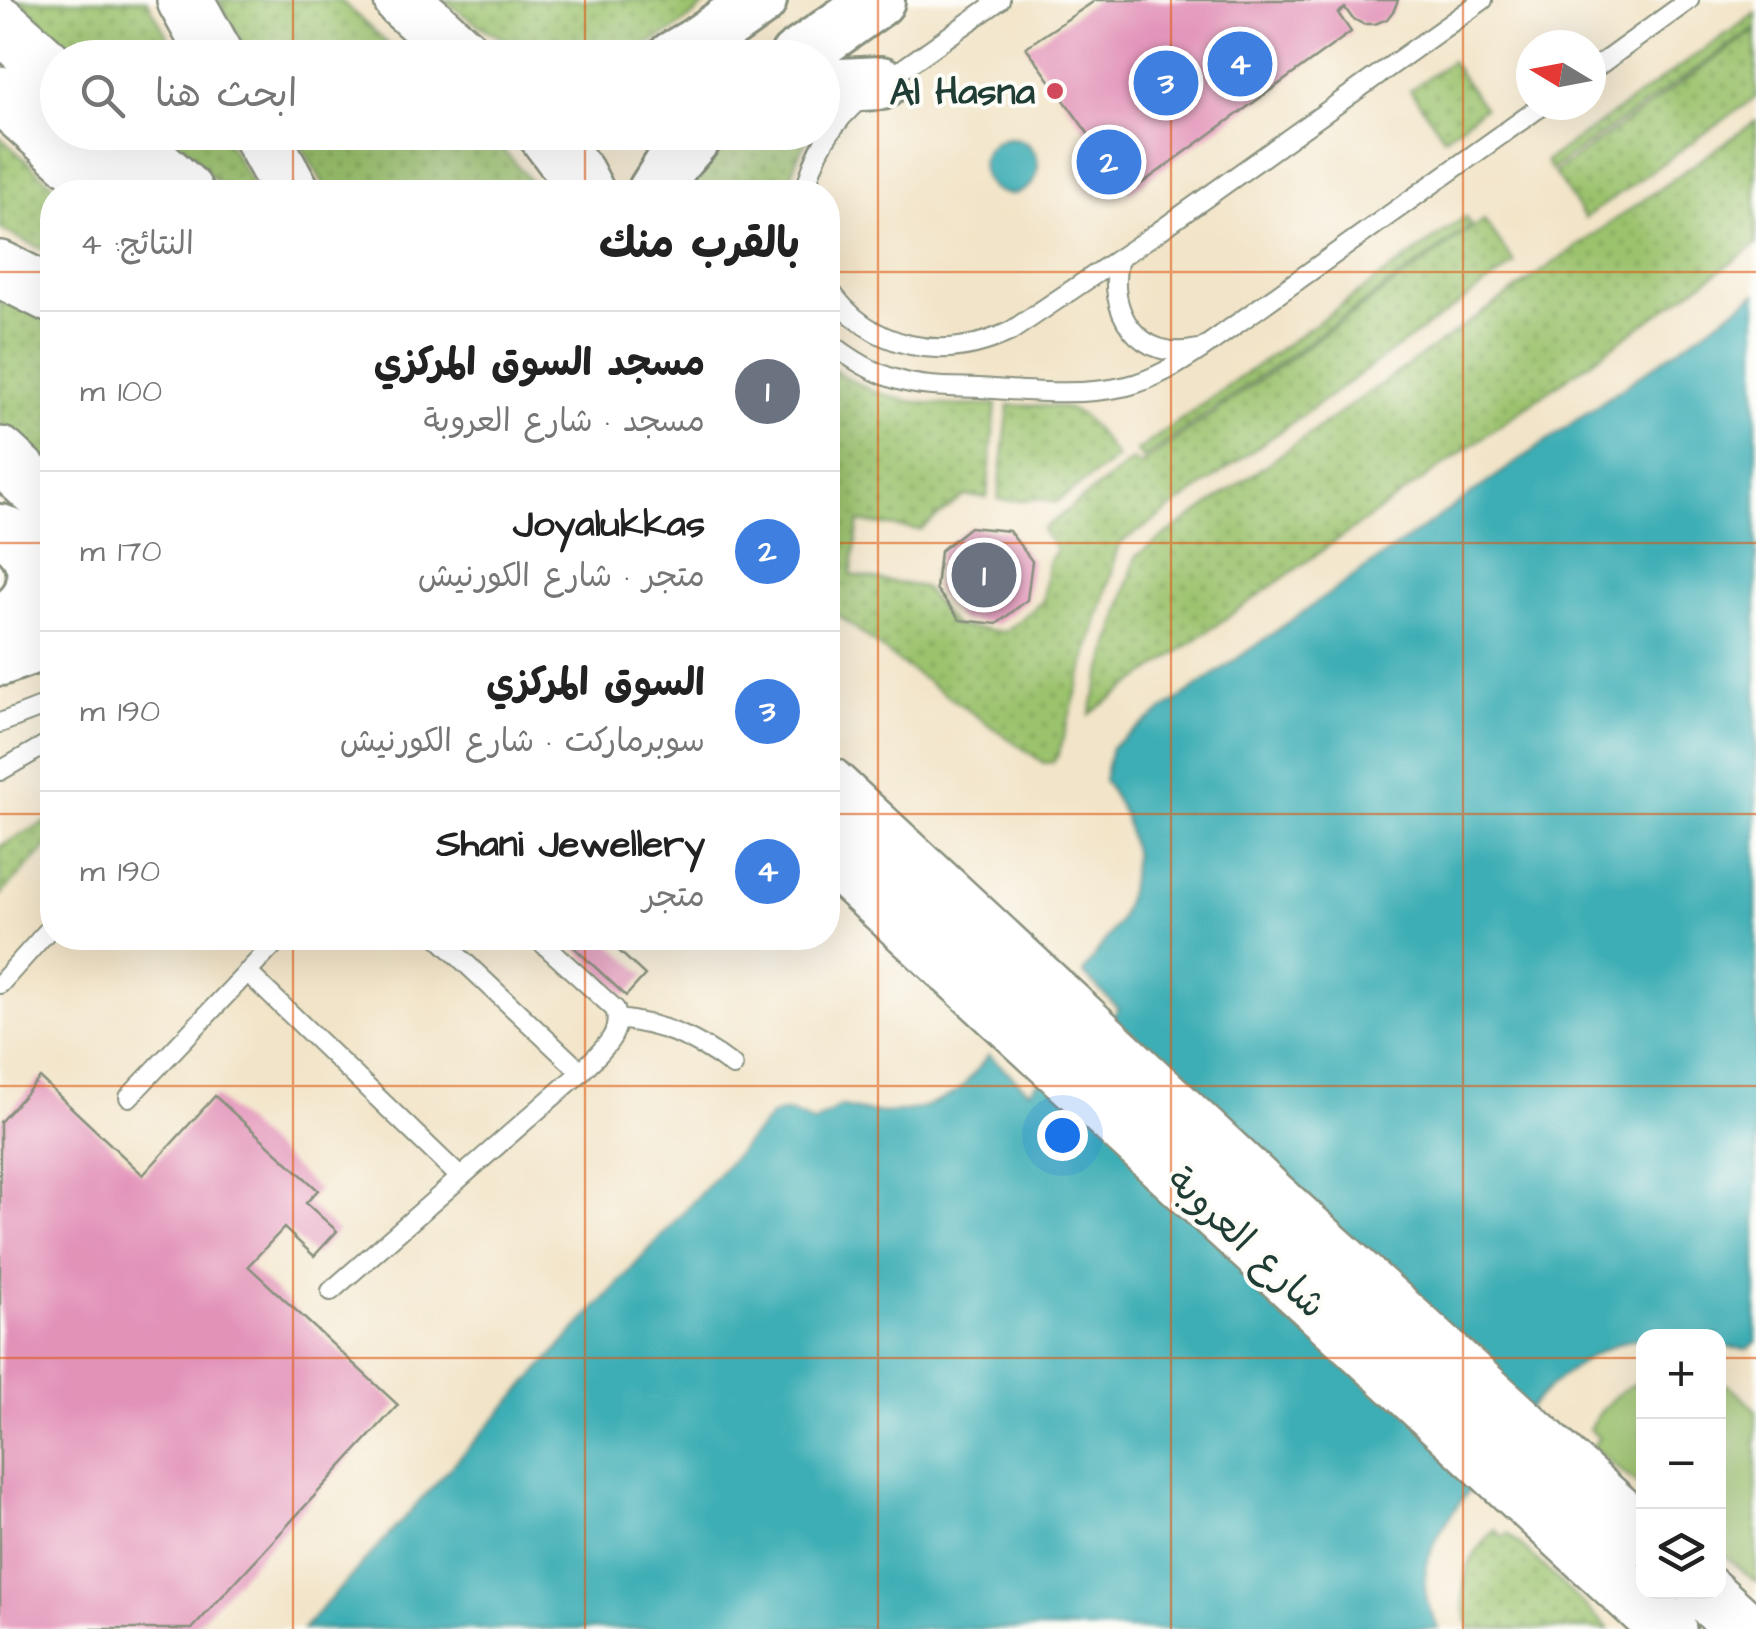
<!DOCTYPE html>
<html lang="ar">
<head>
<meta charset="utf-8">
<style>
	body { margin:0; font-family:"Architects Daughter","Playpen Sans Arabic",sans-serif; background:#f6f6f6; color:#222; direction:rtl }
	.controls { position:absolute; right:30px; bottom:30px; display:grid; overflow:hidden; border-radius:20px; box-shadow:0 10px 40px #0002 }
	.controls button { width:90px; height:90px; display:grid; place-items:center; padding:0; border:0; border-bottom:2px solid #e0e0e0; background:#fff; color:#222; font:50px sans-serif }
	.compass { position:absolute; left:1516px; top:30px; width:90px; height:90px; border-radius:50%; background:#fff; box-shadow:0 10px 40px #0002; rotate:280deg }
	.you { position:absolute; left:1062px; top:1135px; width:35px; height:35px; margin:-25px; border:8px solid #fff; border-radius:50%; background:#1a73e8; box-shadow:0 0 0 15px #1a73e833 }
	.badge { display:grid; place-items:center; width:65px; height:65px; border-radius:50%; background:#d93025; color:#fff; font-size:32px; font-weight:700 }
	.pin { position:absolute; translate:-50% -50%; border:5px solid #fff; box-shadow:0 2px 10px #0006 }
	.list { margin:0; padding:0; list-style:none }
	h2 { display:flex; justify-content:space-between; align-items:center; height:130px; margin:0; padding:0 40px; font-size:42px }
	h2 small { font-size:32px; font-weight:400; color:#767676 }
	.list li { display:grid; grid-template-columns:65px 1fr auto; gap:30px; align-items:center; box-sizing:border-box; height:160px; padding:0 40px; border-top:2px solid #e0e0e0 }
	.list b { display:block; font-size:38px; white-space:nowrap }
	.list p { margin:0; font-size:32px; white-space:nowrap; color:#767676 }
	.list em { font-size:32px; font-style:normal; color:#767676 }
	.icon { flex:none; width:55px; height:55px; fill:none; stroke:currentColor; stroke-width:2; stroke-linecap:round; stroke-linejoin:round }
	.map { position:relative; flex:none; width:1756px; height:1629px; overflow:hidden; direction:ltr }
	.search { position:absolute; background:#fff; box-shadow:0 10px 40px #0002; left:40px; top:40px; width:800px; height:110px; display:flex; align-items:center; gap:25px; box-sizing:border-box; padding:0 35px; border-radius:55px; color:#767676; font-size:38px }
	.panel { position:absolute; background:#fff; box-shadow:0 10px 40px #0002; left:40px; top:180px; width:800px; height:770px; border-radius:40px; direction:rtl }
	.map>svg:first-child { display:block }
	.grass { fill:url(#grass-dots); stroke:#5d8050; stroke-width:2.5 }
	.garden { fill:#9bc26d; stroke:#5d8050; stroke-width:2.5 }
	.water { fill:#3daeb5; stroke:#2e7674; stroke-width:2.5 }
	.building { fill:#e291b7 }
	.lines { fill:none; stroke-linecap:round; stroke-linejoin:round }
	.service-casing { stroke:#88907e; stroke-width:22 }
	.secondary-casing { stroke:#88907e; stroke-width:58 }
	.primary-casing { stroke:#88907e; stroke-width:60 }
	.service { stroke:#fff; stroke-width:18 }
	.secondary { stroke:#fff; stroke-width:52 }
	.primary { stroke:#fff; stroke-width:55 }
	.grid { fill:none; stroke:#de580e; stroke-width:2.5; stroke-opacity:0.55 }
	.poi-dot { fill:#d1495b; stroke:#fdfcf7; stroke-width:4 }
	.labels { text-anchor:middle; stroke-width:8; stroke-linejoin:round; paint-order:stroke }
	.poi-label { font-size:38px; font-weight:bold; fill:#1f3d34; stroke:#fdfcf7; text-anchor:end }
	.street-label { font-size:38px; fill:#1f3d34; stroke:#fdfcf7 }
</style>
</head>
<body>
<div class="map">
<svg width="1756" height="1629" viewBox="0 0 1756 1629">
	<defs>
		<pattern id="grass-dots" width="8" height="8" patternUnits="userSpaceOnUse" patternTransform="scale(2.5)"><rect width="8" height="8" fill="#9bc26d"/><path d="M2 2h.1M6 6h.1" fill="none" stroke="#7e9f5a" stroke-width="1.8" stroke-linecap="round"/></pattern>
	</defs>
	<rect width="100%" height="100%" fill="#fdfcf7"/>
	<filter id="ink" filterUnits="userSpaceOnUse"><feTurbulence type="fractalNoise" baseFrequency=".01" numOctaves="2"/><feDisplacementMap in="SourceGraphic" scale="20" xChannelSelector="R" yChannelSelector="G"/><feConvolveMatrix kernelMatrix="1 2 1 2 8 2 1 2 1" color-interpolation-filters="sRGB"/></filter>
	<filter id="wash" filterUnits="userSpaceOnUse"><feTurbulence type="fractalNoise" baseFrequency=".0048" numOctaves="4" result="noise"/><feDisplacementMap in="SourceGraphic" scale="40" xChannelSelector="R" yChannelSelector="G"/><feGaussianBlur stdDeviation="2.25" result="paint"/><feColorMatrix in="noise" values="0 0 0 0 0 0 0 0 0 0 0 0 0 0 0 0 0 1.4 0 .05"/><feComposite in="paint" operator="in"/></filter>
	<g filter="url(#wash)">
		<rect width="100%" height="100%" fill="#f2e4c8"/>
		<path class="grass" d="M 19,0 L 147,0 L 179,57 L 81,57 Z
			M 218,0 L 340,0 L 402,57 L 251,57 Z
			M 444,0 L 710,0 C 693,16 675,32 654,41 C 608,61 547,59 502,38 C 481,28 462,14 444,0 Z
			M 1756,13 L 1756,27 L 1551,170 L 1546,161 Z
			M 1756,30 L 1756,97 L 1585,218 L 1554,173 Z
			M 1451,61 L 1484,108 L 1444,137 L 1410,90 Z
			M 1756,121 L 1756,245 L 1090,714 L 1136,556 Z
			M 163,133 L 222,133 L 257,192 L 228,192 Z
			M 293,133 L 484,133 L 511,158 L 539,192 L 329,192 Z
			M 727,133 L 810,133 L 796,160 L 788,192 L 674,192 L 700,156 Z
			M 0,137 L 61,192 L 52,192 L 52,254 L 0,229 Z
			M 1465,217 L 1472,226 L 1143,459 L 1137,451 Z
			M 1484,220 L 1515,264 L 1141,530 C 1119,542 1117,542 1113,568 L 1058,755 L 1053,762 L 1044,763 L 899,662 L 828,607 L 828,366 C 878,402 935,409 996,404 L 987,497 L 964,496 L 920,530 L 859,522 L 851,575 L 923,587 L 954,626 L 1005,632 L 1043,601 L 1048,563 L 1056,549 L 1042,530 L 1133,460 L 1139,466 Z
			M 0,294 L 52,319 L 52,478 L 0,430 Z
			M 1009,405 C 1077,407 1076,401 1117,458 L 1055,503 C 1035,493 1018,505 998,499 Z
			M 52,819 L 52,842 L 0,896 L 0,846 Z
			M 1495,1529 L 1502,1537 L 1508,1533 L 1609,1629 L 1470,1629 C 1455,1590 1466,1557 1495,1529 Z"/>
		<path class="garden" d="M 1643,1379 L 1643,1489 L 1592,1447 L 1599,1438 L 1589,1429 C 1603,1406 1618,1390 1643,1379 Z
			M 1718,1381 L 1731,1387 L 1756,1410 L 1756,1582 L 1719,1551 Z"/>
		<path class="water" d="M982 166a28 28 0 1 1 56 0a28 28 0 1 1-56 0Z
			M 1756,294 L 1756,1342 L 1748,1349 L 1719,1347 L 1718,1336 C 1682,1336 1647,1332 1614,1345 C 1585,1357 1554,1380 1533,1404 C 1518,1421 1506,1441 1492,1459 C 1468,1493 1434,1528 1426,1570 C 1422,1592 1429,1610 1439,1629 L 303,1629 L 771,1116 C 787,1107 798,1115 813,1123 L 841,1106 C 879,1118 923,1114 957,1091 C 969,1082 979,1066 989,1055 L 1029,1091 L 1119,1009 L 1083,973 L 1120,919 L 1129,892 L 1134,856 L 1124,814 L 1104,780 L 1111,747 Z"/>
		<g id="blocks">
			<path class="building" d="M 1096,0 L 1398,0 L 1394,10 L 1387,19 L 1375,24 L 1363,24 L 1352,18 L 1345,8 L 1338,13 L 1351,32 L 1130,192 L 1026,47 Z
				M 970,527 L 1009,531 L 1032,561 L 1027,600 L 997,624 L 960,620 L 936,589 L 940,551 Z
				M 564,938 L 605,938 L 645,975 L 626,996 Z
				M 40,1078 L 143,1175 L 215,1096 L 318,1190 L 306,1203 L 337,1231 L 314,1256 L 284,1228 L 248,1266 L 398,1405 L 192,1629 L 0,1629 L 0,1122 Z"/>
		</g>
	</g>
	<g filter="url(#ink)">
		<use href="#blocks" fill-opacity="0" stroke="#88907e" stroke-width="2.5"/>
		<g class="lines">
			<g class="service-casing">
				<path id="service" d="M 1591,71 L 1689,0
					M 884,82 L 1000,0
					M 805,192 C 814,153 831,123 863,97
					M 1119,258 C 1105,311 1139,363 1198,349
					M 828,287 C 870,351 945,363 1011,331 L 1155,234 L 1483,0
					M 828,341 C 848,357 869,371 895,379 C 922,388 951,387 979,388 C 1028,391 1079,397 1127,386 C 1155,379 1179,364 1203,348 L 1543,105
					M 0,723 L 52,703
					M 0,771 L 52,741
					M 439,938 L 581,1072
					M 247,972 L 460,1177
					M 0,984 L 52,926
					M 618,1019 C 663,1024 698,1039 733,1066
					M 129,1097 L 280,938
					M 331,1291 L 581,1072 C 598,1053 624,1036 615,1009 L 537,938"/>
			</g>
			<g class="secondary-casing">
				<path id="secondary" d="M 673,58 L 697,44 L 760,0
					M 796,58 L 878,0
					M 822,86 L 881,83
					M 654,192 L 673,162 L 699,132
					M 0,531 C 30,541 44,575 25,603 C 18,612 9,617 0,624
					M 0,659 L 52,640"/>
			</g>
			<g class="primary-casing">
				<path id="primary" d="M 185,0 L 217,58
					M 402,0 L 466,58
					M 0,24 L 58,76
					M 0,94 L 109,192
					M 119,132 L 185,192
					M 259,132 L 292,192
					M 545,132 L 577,175 L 586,192
					M 0,269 L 52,295
					M 0,455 L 52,503
					M 828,785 L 1272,1199 L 1644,1537
					M 828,853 L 1668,1629
					M 1704,1592 L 1745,1629"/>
			</g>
			<use href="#service" class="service"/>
			<use href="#secondary" class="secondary"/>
			<use href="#primary" class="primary"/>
		</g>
	</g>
	<path class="grid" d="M 293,0 L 293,58M 585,0 L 585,58M 878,0 L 878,1629M 1171,0 L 1171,1629M 1463,0 L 1463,1629M 293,132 L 293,192M 585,132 L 585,192M 0,272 L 52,272M 828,272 L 1756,272M 0,543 L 52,543M 828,543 L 1756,543M 0,814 L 52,814M 828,814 L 1756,814M 293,938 L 293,1629M 585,938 L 585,1629M 0,1086 L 1756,1086M 0,1358 L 1644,1358M 1718,1358 L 1756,1358"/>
	<circle class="poi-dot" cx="1055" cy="91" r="10"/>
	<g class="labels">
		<g class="poi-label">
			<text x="1035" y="104">Al Hasna</text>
		</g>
		<g class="street-label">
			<text transform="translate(1247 1242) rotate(43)" y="13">شارع العروبة</text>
		</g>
	</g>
</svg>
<div class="controls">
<button>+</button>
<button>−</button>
<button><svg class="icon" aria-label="layers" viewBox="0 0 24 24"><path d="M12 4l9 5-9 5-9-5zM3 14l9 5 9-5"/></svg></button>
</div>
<svg class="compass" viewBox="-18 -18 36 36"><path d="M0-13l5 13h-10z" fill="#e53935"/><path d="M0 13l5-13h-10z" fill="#767676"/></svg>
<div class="you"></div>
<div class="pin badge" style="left:984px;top:575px;background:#6b7280">1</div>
<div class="pin badge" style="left:1109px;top:162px;background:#3f7fe0">2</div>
<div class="pin badge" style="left:1166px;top:83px;background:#3f7fe0">3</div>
<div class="pin badge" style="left:1240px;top:64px;background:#3f7fe0">4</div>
<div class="search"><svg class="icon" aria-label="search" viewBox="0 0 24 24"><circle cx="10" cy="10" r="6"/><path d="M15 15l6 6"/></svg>ابحث هنا</div>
<section class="panel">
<h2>بالقرب منك<small>النتائج: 4</small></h2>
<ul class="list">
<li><span class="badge" style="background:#6b7280">1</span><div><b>مسجد السوق المركزي</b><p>مسجد · شارع العروبة</p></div><em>100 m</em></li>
<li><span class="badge" style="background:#3f7fe0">2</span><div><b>Joyalukkas</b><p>متجر · شارع الكورنيش</p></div><em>170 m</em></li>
<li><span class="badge" style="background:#3f7fe0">3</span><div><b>السوق المركزي</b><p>سوبرماركت · شارع الكورنيش</p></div><em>190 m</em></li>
<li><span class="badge" style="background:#3f7fe0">4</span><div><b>Shani Jewellery</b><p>متجر</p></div><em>190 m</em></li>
</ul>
</section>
</div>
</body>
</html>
